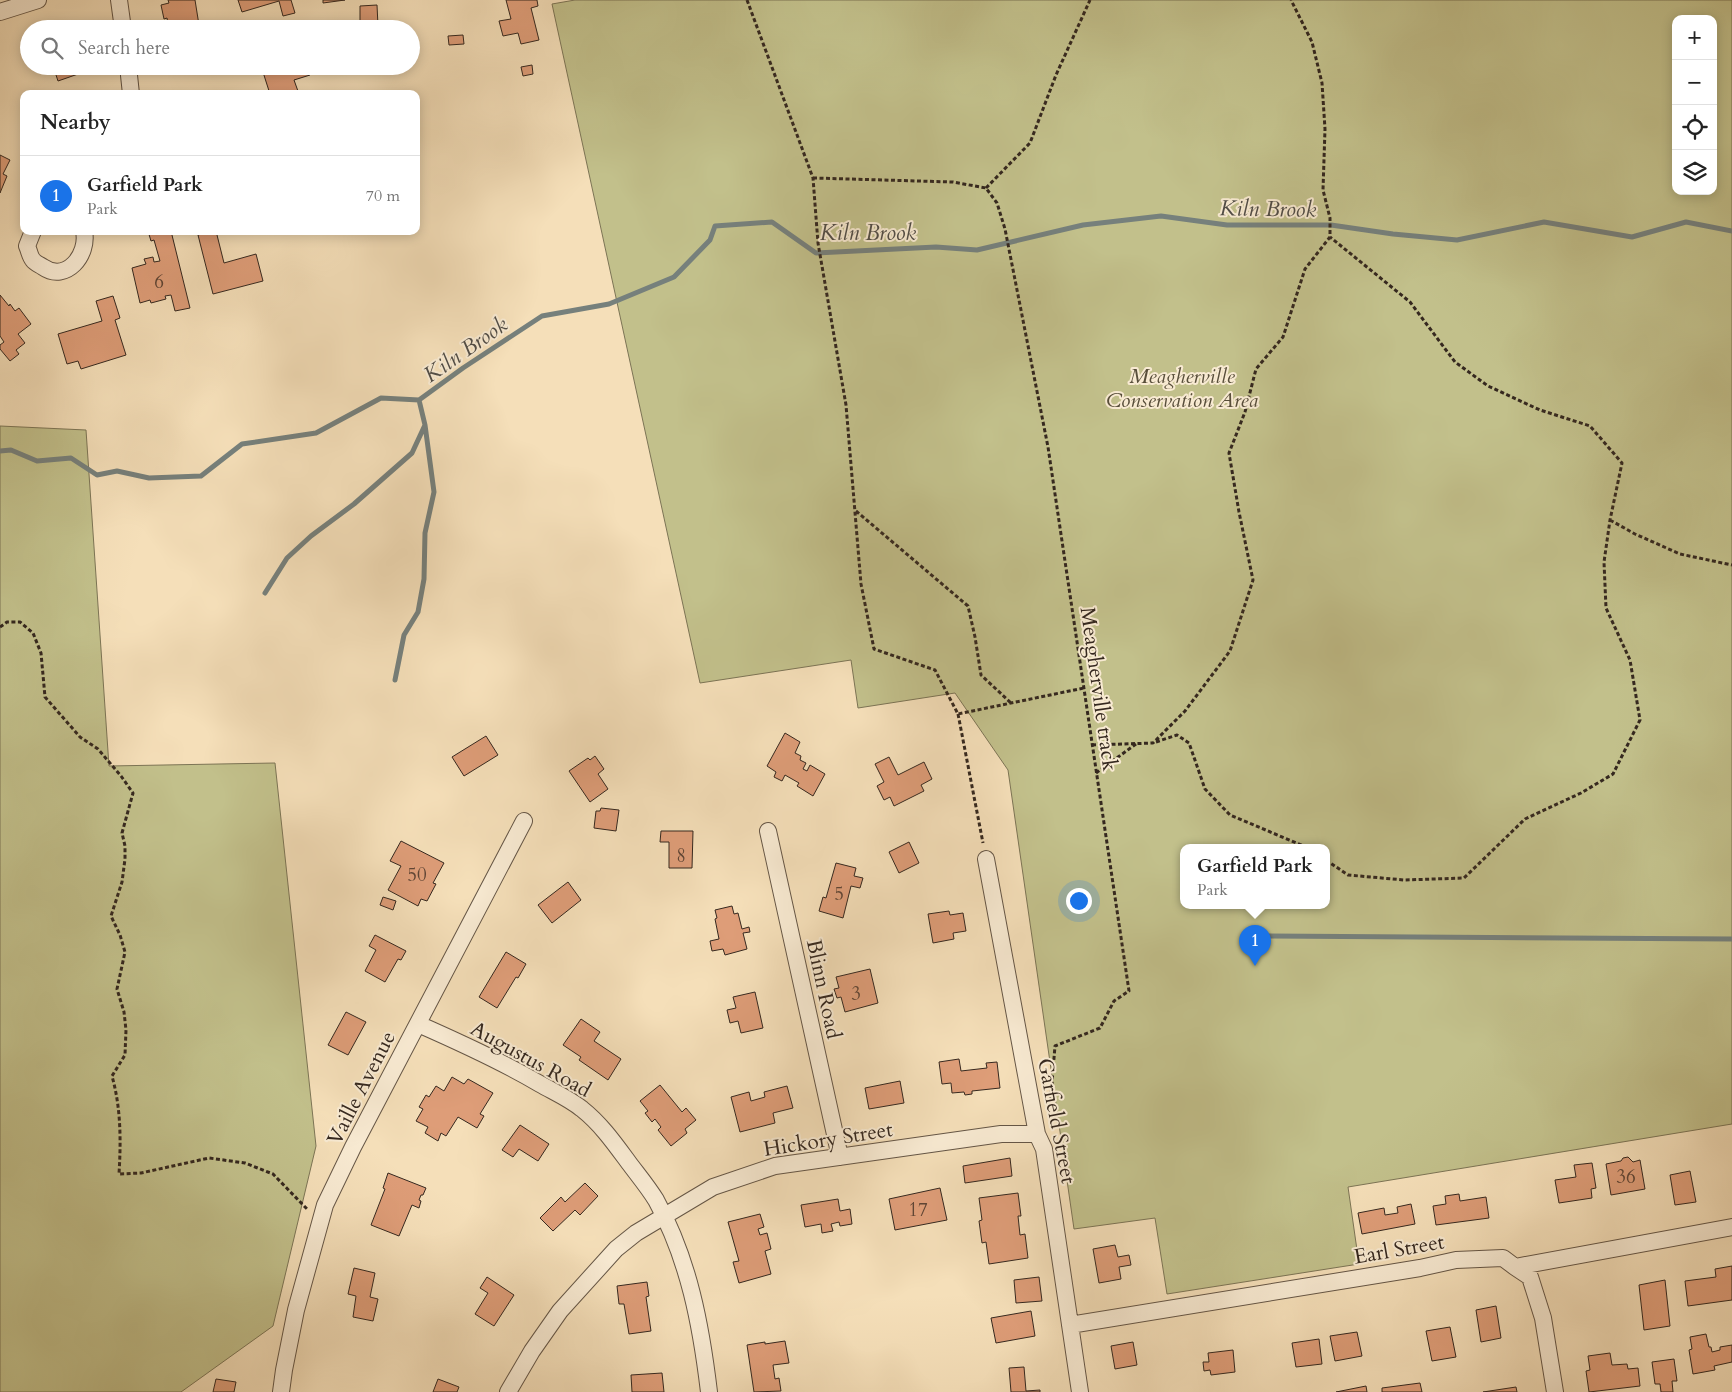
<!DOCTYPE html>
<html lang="en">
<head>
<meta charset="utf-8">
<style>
	body { margin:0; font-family:Cardo,serif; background:#f2f2f2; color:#222 }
	.controls { position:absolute; right:15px; top:15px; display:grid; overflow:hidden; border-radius:10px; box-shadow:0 2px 12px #0003 }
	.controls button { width:45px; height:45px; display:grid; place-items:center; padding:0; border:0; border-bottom:1px solid #e0e0e0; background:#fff; color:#222; font:25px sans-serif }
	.you { position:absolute; left:1078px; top:900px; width:18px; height:18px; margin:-12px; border:4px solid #fff; border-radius:50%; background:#1a73e8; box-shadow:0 0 0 8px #1a73e833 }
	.badge { display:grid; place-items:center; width:32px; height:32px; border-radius:50%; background:#1a73e8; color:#fff; font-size:16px; font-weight:700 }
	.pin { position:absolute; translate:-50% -41px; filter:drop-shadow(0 1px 2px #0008) }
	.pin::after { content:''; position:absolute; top:26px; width:18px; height:15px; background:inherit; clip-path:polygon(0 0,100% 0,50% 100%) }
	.popup { position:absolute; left:1180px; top:844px; width:150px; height:65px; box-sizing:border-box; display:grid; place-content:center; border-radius:10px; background:#fff; filter:drop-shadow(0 1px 4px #0005); font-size:16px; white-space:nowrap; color:#767676 }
	.popup b { font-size:19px; color:#222 }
	.popup::after { content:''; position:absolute; left:50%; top:100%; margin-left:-10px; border:10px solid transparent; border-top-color:#fff }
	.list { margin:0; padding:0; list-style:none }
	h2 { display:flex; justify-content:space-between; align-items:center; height:65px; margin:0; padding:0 20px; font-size:21px }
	h2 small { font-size:16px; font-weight:400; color:#767676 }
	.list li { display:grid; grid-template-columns:32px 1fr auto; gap:15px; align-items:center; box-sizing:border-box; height:80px; padding:0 20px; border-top:1px solid #e0e0e0 }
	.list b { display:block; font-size:19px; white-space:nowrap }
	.list p { margin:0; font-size:16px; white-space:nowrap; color:#767676 }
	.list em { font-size:16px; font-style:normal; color:#767676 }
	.icon { flex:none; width:28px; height:28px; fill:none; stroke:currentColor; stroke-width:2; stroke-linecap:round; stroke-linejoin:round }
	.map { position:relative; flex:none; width:1732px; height:1392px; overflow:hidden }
	.search { position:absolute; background:#fff; box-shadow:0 2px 12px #0003; left:20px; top:20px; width:400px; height:55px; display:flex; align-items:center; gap:12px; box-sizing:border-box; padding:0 18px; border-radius:28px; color:#767676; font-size:19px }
	.panel { position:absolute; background:#fff; box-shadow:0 2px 12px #0003; left:20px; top:90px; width:400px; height:145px; border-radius:10px }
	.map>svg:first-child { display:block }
	.green { fill:#c2c08b; stroke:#7c7455; fill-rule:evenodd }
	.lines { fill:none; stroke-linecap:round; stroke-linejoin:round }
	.stream { stroke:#76807c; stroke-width:5 }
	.building { fill:#de9d78; stroke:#35281f }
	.minor-casing { stroke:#655646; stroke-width:18 }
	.path { stroke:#35281f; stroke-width:3; stroke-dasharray:4 2.5; stroke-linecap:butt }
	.minor { stroke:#f8ead2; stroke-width:16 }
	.labels { text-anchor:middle; stroke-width:4; stroke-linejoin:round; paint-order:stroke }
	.number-label { font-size:19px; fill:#5f4535 }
	.park-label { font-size:21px; font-style:italic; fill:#584e3a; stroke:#f8ead2 }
	.street-label { font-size:21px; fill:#35281f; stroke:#f8ead2 }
	.water-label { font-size:22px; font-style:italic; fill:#504c46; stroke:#f8ead2 }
</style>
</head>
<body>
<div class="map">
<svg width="1732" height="1392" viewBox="0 0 1732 1392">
	<rect width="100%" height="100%" fill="#f5dfb9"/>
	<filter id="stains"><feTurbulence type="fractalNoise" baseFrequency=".004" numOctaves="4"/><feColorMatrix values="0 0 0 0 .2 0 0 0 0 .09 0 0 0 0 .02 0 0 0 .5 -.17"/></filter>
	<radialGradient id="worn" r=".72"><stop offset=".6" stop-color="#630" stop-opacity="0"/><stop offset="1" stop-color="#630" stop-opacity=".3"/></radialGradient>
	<path class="green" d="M 575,0 L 1732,0 L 1732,1124 L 1348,1187 L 1359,1264 L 1167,1294 L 1155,1218 L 1074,1229 L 1008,770 L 955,693 L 858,708 L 851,660 L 700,683 L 552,4 ZM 1676,19 L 1713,19 L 1713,191 L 1676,191 ZM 1184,847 L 1326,847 L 1326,905 L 1184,905 Z
		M 0,426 L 86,430 L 109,766 L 275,763 L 316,1146 L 273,1326 L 181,1392 L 0,1392 Z"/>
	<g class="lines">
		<path class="stream" d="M 0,451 L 11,450 L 37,461 L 71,458 L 97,475 L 117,471 L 149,478 L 201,476 L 242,444 L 316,433 L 381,398 L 419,400 L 463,368 L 542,316 L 609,304 L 674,277 L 710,240 L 715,226 L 772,222 L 816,253 L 936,247 L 977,250 L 1083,225 L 1161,216 L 1227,225 L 1331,225 L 1393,234 L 1457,240 L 1544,222 L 1632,237 L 1686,222 L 1732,231
			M 265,593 L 287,558 L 311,536 L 354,504 L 412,453 L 425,425 L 419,400
			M 395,680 L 404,635 L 418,612 L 424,579 L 425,533 L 434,492 L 425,425
			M 1259,936 L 1732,939"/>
	</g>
	<path class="building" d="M 168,0 L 195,0 L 199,25 L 204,24 L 205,29 L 169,29 L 167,18 L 164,19 L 161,5 L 169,3 Z
		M 238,0 L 291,0 L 295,13 L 283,16 L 279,1 L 242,12 Z
		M 323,0 L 345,0 L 323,3 Z
		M 506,0 L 537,0 L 538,6 L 531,8 L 539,40 L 521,44 L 518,33 L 503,36 L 499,21 L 511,19 Z
		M 377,5 L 378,26 L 360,27 L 360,6 Z
		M 463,35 L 464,44 L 449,45 L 448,36 Z
		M 532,65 L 533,74 L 523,76 L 521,67 Z
		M 34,66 L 53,66 L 36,72 Z
		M 53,66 L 78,66 L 81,73 L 58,81 Z
		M 270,66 L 307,66 L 310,75 L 294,80 L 299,94 L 270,94 L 262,69 Z
		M 0,155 L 10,160 L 3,174 L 7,176 L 0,193 Z
		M 148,231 L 171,231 L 190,308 L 175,311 L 171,295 L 165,296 L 166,299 L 151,303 L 150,300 L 140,303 L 132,268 L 146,264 L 144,259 L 153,257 L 154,262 L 160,261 L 154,240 L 151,241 Z
		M 213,231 L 216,231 L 224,263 L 256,254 L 263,281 L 213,294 L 198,235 Z
		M 0,295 L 9,306 L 10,304 L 15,311 L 19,308 L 31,324 L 18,334 L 25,343 L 16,350 L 19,354 L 10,361 L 0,349 L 0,345 L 4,342 L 0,336 Z
		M 113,296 L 120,318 L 115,320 L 126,355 L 81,369 L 78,361 L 67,364 L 58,334 L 102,321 L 96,301 Z
		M 785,733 L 800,742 L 795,753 L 801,756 L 800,760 L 806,763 L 803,769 L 807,771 L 810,765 L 825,774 L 813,796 L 797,786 L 799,783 L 785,775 L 782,781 L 774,777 L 776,772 L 767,766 Z
		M 486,736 L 498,755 L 464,776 L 452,757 Z
		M 595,756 L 604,769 L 598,774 L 608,789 L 590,802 L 569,771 L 588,758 L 590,760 Z
		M 889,757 L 898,775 L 924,762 L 932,779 L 921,785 L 924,791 L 894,806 L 890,797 L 884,800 L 877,786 L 884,782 L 875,764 Z
		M 601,808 L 619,810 L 616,831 L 594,828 L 596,811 L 600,811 Z
		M 661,831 L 693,831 L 692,868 L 669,868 L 669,842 L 660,842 Z
		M 401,841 L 444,863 L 433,883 L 436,884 L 427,901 L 421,899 L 418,906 L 388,890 L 401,866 L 390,861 Z
		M 909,842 L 919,863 L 899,873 L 889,852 Z
		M 836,863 L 856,868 L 854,876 L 863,878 L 860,888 L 851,886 L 843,918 L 819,911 L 823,897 L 826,898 Z
		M 568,882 L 581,900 L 552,923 L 538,905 Z
		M 383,897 L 396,901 L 393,910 L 380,905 Z
		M 732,906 L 734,914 L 738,913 L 742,929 L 749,927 L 750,932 L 743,933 L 747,949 L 725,955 L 723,949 L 712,951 L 710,941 L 719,939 L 715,919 L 717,918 L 715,910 Z
		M 949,911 L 950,915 L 963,913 L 966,931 L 953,933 L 954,939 L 933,943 L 928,914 Z
		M 375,935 L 406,951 L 401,960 L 398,959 L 385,982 L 365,971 L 376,950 L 369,946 Z
		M 506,952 L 526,964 L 518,978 L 516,977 L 497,1008 L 479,997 Z
		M 870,969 L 878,1003 L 845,1012 L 841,997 L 837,998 L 834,989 L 839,988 L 836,977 Z
		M 755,992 L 763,1028 L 741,1033 L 738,1021 L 730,1023 L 727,1010 L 736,1008 L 733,997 Z
		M 346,1012 L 366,1022 L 348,1055 L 328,1045 Z
		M 581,1019 L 600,1032 L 594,1041 L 621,1059 L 608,1080 L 579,1060 L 581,1057 L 563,1045 Z
		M 959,1059 L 961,1071 L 987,1068 L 986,1063 L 997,1062 L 1000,1088 L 972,1091 L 972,1094 L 965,1095 L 964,1092 L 952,1093 L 951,1083 L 942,1084 L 939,1062 Z
		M 452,1077 L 464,1084 L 468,1079 L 493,1093 L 480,1114 L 484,1116 L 477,1128 L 458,1117 L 446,1136 L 441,1133 L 438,1141 L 425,1133 L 428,1127 L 416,1121 L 423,1109 L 419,1107 L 426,1095 L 429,1097 L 436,1086 L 444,1091 Z
		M 900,1081 L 904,1103 L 869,1109 L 865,1088 Z
		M 660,1085 L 682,1112 L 686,1108 L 696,1120 L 685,1129 L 687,1133 L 671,1146 L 658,1130 L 661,1127 L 655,1119 L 652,1122 L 645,1113 L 648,1111 L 640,1101 Z
		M 787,1086 L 793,1108 L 773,1113 L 775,1123 L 740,1132 L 731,1097 L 749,1092 L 751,1101 L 765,1097 L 764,1092 Z
		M 520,1125 L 549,1144 L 538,1161 L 519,1149 L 513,1157 L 502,1150 Z
		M 1628,1157 L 1633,1162 L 1640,1160 L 1645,1189 L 1611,1195 L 1606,1164 L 1621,1161 L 1623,1158 Z
		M 1010,1158 L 1012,1176 L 965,1183 L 963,1166 Z
		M 1592,1163 L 1596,1188 L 1591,1189 L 1592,1198 L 1559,1203 L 1555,1180 L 1576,1177 L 1574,1165 Z
		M 1690,1171 L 1696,1202 L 1675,1205 L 1670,1175 Z
		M 388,1173 L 426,1188 L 423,1195 L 421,1195 L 419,1200 L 421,1201 L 419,1208 L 412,1205 L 399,1236 L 371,1225 L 385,1189 L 383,1188 Z
		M 585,1183 L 598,1196 L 580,1215 L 575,1210 L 553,1231 L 540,1218 L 561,1197 L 565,1202 Z
		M 940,1188 L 947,1220 L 895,1230 L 889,1199 Z
		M 1018,1193 L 1021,1216 L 1018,1216 L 1020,1235 L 1025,1234 L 1028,1258 L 989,1264 L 986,1242 L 982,1243 L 979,1221 L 982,1220 L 979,1198 Z
		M 1459,1194 L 1460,1201 L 1486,1197 L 1489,1218 L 1436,1225 L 1433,1206 L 1446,1204 L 1445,1196 Z
		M 838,1199 L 840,1211 L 850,1209 L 852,1224 L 840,1226 L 839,1222 L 831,1224 L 833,1231 L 822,1233 L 821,1224 L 805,1227 L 801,1205 Z
		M 1411,1204 L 1415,1224 L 1362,1234 L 1358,1213 L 1384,1208 L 1385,1215 L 1398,1213 L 1397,1207 Z
		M 760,1214 L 764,1227 L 758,1229 L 760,1235 L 767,1233 L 771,1249 L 765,1251 L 771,1274 L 739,1283 L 733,1262 L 739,1261 L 728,1222 Z
		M 1115,1245 L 1118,1257 L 1129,1255 L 1131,1265 L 1119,1267 L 1121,1279 L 1099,1283 L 1093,1249 Z
		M 1732,1266 L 1732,1300 L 1688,1306 L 1685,1281 L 1716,1277 L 1715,1269 Z
		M 354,1268 L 375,1273 L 370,1297 L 378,1299 L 373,1321 L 353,1317 L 356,1296 L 348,1294 Z
		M 487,1277 L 514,1295 L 494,1326 L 475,1314 L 488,1293 L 480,1288 Z
		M 1039,1277 L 1042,1301 L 1016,1303 L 1014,1280 Z
		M 1665,1280 L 1670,1326 L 1644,1330 L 1639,1285 Z
		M 647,1282 L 649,1296 L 646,1297 L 651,1331 L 629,1334 L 624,1304 L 619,1304 L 617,1286 Z
		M 1496,1306 L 1501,1338 L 1481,1342 L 1476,1310 Z
		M 1031,1311 L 1035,1336 L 996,1343 L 991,1318 Z
		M 1450,1327 L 1456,1357 L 1432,1361 L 1426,1331 Z
		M 1357,1332 L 1362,1356 L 1335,1361 L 1330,1336 Z
		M 1706,1334 L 1709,1347 L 1711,1347 L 1712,1352 L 1720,1350 L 1720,1347 L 1732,1345 L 1732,1362 L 1714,1366 L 1715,1370 L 1693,1374 L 1689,1350 L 1692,1349 L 1690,1337 Z
		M 1319,1339 L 1322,1364 L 1296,1367 L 1292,1343 Z
		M 785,1341 L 789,1363 L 773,1365 L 775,1379 L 779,1378 L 781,1391 L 754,1392 L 747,1345 L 765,1342 L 765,1344 Z
		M 1133,1342 L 1137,1365 L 1115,1369 L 1111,1346 Z
		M 1233,1350 L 1235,1372 L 1211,1375 L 1210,1370 L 1204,1371 L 1203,1362 L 1209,1362 L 1208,1353 Z
		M 1610,1353 L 1612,1365 L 1627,1364 L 1628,1369 L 1638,1368 L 1640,1386 L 1589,1392 L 1586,1371 L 1590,1370 L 1588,1356 Z
		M 1674,1359 L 1677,1381 L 1672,1381 L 1673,1392 L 1661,1392 L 1660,1384 L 1655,1384 L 1652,1362 Z
		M 1024,1367 L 1026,1391 L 1040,1390 L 1040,1392 L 1011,1392 L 1009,1368 Z
		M 662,1373 L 664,1392 L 632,1392 L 631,1375 Z
		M 216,1379 L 236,1382 L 234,1392 L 213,1392 Z
		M 438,1379 L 459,1387 L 457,1392 L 433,1392 Z
		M 1420,1383 L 1422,1392 L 1382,1392 L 1382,1388 Z
		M 1366,1386 L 1367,1392 L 1336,1392 Z
		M 1516,1387 L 1517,1392 L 1483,1392 Z"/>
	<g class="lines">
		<g class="minor-casing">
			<path id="minor" d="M 119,0 L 123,29
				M 0,12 L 38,0
				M 128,66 L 131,94
				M 33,231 L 27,246 C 29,250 30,257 33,260 C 35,263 40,265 43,267 C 66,283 89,255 84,231
				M 768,831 L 840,1157
				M 986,859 L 1037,1134 L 1044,1149 L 1080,1392
				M 418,1024 C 459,1042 501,1061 540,1084 C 554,1092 570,1099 582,1109 C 601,1124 615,1144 629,1163 C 638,1175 648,1187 656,1200 C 689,1260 701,1325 709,1392
				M 1515,1267 L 1530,1277 L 1543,1318 L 1555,1392
				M 1070,1325 L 1420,1268 L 1456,1260 L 1503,1258 L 1515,1267 L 1732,1227
				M 281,1392 L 284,1370 L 296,1310 L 325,1205 L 353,1147 L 524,821
				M 508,1392 L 532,1351 L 560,1311 L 616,1249 L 636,1233 L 713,1187 L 775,1166 L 1001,1134 L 1037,1134"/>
		</g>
		<path class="path" d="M 747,0 L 813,178 L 818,243 L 846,405 L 861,584 L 874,649 L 935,670 L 958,714 L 1084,688
			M 813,178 L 953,182 L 986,188 L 997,203 L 1005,229 L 1048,447 L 1129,991 L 1114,1001 L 1100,1028 L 1055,1046 L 1050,1107
			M 986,188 L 1030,143 L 1056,75 L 1090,0
			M 856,511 L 968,606 L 975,637 L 981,675 L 1011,703
			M 1610,520 L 1635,534 L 1680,554 L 1732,565
			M 0,627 L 7,622 L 20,622 L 33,633 L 41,653 L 45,697 L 80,737 L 98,749 L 121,776 L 133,793 L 122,833 L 125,846 L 125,859 L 122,882 L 111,916 L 120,935 L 125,952 L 117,989 L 124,1012 L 126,1030 L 125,1055 L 112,1076 C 121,1108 121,1141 119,1174 L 141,1173 L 209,1158 L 245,1163 L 273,1174 L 308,1210
			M 958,714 L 983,843
			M 1156,742 L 1177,735 L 1189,743 L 1205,789 L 1230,815 L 1306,847
			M 1092,745 L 1153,743 L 1185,711 L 1230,651 L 1253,580 L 1239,512 L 1229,453 L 1245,412 L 1256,369 L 1283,337 L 1305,269 L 1330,237 L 1330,218 L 1323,190 L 1325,129 L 1322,83 L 1312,42 L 1291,0
			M 1096,773 L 1136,744
			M 1326,860 L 1348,875 L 1404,880 L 1464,878 L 1525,819 L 1581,793 L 1613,774 L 1640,720 L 1630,660 L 1606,608 L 1604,562 L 1610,520 L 1622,463 L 1590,426 L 1540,410 L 1488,386 L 1455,362 L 1410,302 L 1330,237"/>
		<use href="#minor" class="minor"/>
	</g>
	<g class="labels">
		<g class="number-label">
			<text x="159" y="288">6</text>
			<text x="681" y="862">8</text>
			<text x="417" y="881">50</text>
			<text x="839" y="900">5</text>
			<text x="856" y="1000">3</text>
			<text x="1626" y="1183">36</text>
			<text x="918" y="1216">17</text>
		</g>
		<g class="park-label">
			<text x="1182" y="383">Meagherville<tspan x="1182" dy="24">Conservation Area</tspan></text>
		</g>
		<g class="street-label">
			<text transform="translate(1099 689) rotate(82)" y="7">Meagherville track</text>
			<text transform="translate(824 989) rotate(78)" y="7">Blinn Road</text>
			<text transform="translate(531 1059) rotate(29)" y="7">Augustus Road</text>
			<text transform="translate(361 1088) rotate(-63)" y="7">Vaille Avenue</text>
			<text transform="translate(1057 1121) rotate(79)" y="7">Garfield Street</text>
			<text transform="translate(828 1139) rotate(-9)" y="7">Hickory Street</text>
			<text transform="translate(1399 1249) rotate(-10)" y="7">Earl Street</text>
		</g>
		<g class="water-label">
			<text transform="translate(1268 208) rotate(1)" y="8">Kiln Brook</text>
			<text x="868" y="240">Kiln Brook</text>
			<text transform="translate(465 349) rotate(-35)" y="8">Kiln Brook</text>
		</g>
	</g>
	<rect width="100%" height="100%" filter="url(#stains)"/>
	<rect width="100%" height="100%" fill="url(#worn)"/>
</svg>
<div class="controls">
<button>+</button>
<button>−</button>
<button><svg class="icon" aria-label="locate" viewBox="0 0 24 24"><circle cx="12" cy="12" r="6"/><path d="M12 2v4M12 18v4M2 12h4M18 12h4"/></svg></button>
<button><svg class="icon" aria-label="layers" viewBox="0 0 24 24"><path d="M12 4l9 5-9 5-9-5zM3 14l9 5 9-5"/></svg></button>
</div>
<div class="you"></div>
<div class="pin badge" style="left:1255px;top:966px">1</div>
<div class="popup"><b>Garfield Park</b>Park</div>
<div class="search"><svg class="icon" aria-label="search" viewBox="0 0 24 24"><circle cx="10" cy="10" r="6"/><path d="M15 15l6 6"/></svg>Search here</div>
<section class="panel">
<h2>Nearby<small></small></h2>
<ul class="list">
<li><span class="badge">1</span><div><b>Garfield Park</b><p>Park</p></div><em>70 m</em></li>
</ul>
</section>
</div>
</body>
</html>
